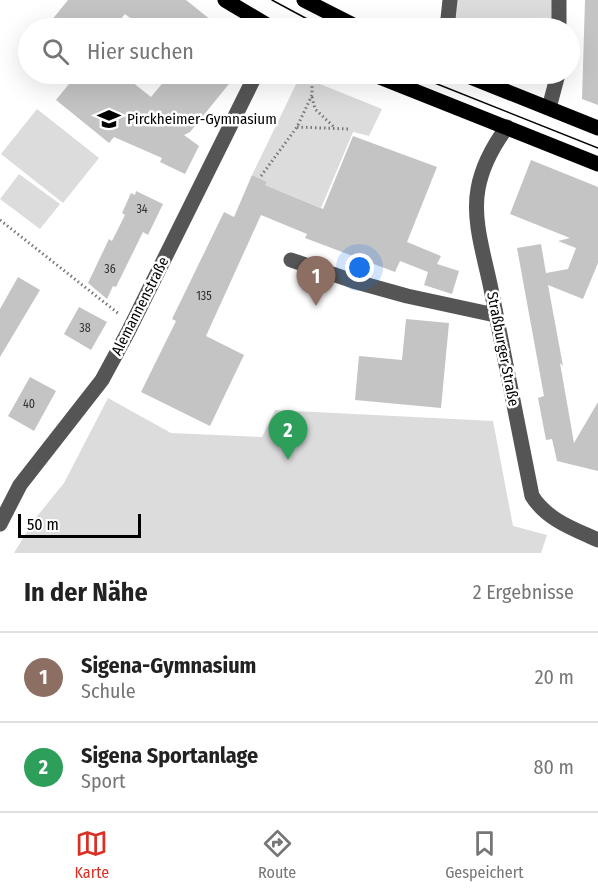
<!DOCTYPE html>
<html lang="de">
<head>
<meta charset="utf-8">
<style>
	body { margin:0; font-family:"Fira Sans Condensed",sans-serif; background:#f2f2f2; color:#222 }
	.scale { position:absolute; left:18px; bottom:15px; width:123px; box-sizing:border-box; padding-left:6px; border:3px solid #000; border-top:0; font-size:16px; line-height:21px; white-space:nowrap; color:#000; -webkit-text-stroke:4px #fff; paint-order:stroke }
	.you { position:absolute; left:360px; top:268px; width:21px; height:21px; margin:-15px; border:4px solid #fff; border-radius:50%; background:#1a73e8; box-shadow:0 0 0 9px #1a73e833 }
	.badge { display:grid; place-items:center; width:39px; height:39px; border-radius:50%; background:#d93025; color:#fff; font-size:20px; font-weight:700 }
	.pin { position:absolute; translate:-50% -50px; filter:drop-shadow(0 2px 3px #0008) }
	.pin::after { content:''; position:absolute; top:32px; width:21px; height:18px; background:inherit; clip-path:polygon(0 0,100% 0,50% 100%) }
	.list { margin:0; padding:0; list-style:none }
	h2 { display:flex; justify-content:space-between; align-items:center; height:78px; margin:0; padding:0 24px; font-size:26px }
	h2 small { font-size:20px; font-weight:400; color:#767676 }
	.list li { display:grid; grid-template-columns:39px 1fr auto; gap:18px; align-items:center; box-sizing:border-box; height:90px; padding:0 24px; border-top:2px solid #e0e0e0 }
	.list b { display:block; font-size:22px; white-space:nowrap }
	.list p { margin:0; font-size:20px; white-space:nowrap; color:#767676 }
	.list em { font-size:20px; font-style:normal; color:#767676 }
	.icon { flex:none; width:33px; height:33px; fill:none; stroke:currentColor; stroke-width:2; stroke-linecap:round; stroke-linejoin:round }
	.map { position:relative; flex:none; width:598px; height:553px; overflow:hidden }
	.search { position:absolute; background:#fff; box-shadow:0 6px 24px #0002; left:18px; right:18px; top:18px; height:66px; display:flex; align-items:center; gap:15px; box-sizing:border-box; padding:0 21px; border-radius:33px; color:#767676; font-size:22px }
	.sheet { height:258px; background:#fff }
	nav { display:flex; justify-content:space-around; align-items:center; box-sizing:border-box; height:84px; border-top:2px solid #e0e0e0; background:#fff; font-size:16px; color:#767676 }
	nav a { display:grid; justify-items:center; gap:3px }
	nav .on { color:#d93025 }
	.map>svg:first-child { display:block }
	.green { fill:#dcdcdc }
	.building { fill:#c4c4c4 }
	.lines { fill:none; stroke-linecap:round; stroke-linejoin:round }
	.path { stroke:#777; stroke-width:3; stroke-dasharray:1.5 3; stroke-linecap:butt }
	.minor { stroke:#555; stroke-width:15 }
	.major { stroke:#000; stroke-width:15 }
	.tram { stroke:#000; stroke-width:1.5 }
	.labels { text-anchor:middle; stroke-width:5; stroke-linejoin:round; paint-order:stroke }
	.number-label { font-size:12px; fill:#313131 }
	.poi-label { font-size:15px; fill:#000; stroke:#fff; text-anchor:start }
	.street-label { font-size:15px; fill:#000; stroke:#fff }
</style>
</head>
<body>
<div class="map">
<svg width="598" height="553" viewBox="0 0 598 553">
	<rect width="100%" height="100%" fill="#fff"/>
	<path class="green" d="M 453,0 L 553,0 L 553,28 L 452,28 Z
		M 506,74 L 547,74 L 543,81 L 532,84 Z
		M 300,76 L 382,109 L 369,136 L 353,132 L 321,208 L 265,185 L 266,182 L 252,175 Z
		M 37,109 L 99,158 L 63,203 L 1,154 Z
		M 19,174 L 60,204 L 40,229 L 0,199 Z
		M 108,398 L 171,433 L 262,437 L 275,410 L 493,421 L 513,526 L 547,535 L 541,553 L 14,553 L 34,520 L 64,483 Z"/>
	<path class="building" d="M 68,0 L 186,0 L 221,28 L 143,28 L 125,14 L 113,28 L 60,28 L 51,21 Z
		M 585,0 L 598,0 L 598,105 L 582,99 Z
		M 77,74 L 122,74 L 151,97 L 170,74 L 237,74 L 190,132 L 184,135 L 199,146 L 185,174 L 160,162 L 162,158 L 114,137 L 109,143 L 56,100 Z
		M 353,136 L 437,167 L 407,242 L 441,256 L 437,264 L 459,271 L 452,294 L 424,285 L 428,272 L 400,261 L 395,272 L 305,238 L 307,234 L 261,215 L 206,336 L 244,355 L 210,426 L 141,392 L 176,321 L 172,319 L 224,212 L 234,217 L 252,175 L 267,182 L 265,185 L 323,209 Z
		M 531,160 L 598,187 L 598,263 L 583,299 L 548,285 L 563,366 L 560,363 L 574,443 L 598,402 L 598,471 L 557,461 L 552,439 L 546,440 L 538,398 L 544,396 L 517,248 L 541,244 L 546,273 L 568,269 L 576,248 L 558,241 L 570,238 L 510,214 Z
		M 136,191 L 163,204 L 148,235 L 143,232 L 116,287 L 113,286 L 107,299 L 88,283 L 109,239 L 112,241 L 125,215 L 122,213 L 131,193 L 135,195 Z
		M 18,277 L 40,290 L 0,357 L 0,309 Z
		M 79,307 L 107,322 L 91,350 L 64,334 Z
		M 406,319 L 449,323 L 441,408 L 355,400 L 359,356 L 402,360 Z
		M 30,377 L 56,391 L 34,431 L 8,416 Z"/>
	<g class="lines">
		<path class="path" d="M 312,97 L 315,109 L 334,127
			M 297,127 L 348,129
			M 261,176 L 297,127 L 312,95 L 312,74
			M 0,220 L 119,314"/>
		<path class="minor" d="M 447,28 L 450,0
			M 559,28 L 559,0
			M 549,108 L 558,74
			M 507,127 C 493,146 482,166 478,189 C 472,221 485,258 491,289 C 504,358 518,427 532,496 C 547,520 574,529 598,540
			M 291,260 L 353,281 L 407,296 L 495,315
			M 0,524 L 20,485 L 102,380 L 128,332 L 256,74"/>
		<path class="major" d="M 225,0 L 272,28
			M 304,0 L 359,28
			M 372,74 L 598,164
			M 463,74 L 598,128"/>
		<path class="tram" d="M 272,0 L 324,28
			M 412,74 L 598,148"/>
	</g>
	<defs>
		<g id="school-bare" transform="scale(1.8)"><path d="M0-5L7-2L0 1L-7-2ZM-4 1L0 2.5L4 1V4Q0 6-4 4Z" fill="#000" stroke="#fff" stroke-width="2.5" paint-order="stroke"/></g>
	</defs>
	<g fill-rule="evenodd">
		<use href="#school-bare" x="109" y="119"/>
	</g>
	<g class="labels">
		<g class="number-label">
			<text x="142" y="213">34</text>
			<text x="110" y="273">36</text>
			<text x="204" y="300">135</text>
			<text x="85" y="332">38</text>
			<text x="29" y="408">40</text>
		</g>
		<g class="poi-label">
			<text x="127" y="124">Pirckheimer-Gymnasium</text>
		</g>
		<g class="street-label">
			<text transform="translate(140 306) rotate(-63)" y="5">Alemannenstraße</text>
			<text transform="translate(503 349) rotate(79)" y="5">Straßburger Straße</text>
		</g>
	</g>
</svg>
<div class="scale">50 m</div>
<div class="you"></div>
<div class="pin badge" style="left:316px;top:306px;background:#8d6e63">1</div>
<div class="pin badge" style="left:288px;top:460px;background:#2e9e5b">2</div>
<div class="search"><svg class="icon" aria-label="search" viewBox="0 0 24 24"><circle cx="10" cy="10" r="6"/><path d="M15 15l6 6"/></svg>Hier suchen</div>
</div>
<section class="sheet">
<h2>In der Nähe<small>2 Ergebnisse</small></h2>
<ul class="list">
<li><span class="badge" style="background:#8d6e63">1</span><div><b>Sigena-Gymnasium</b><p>Schule</p></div><em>20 m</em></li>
<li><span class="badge" style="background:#2e9e5b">2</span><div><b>Sigena Sportanlage</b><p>Sport</p></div><em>80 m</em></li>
</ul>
</section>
<nav>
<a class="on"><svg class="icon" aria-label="map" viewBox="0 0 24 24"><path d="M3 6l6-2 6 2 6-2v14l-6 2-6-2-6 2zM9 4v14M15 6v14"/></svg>Karte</a>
<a><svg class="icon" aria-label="directions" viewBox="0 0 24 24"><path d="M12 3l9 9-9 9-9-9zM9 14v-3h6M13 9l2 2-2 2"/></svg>Route</a>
<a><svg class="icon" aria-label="saved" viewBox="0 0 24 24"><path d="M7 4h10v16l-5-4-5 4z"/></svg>Gespeichert</a>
</nav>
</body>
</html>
